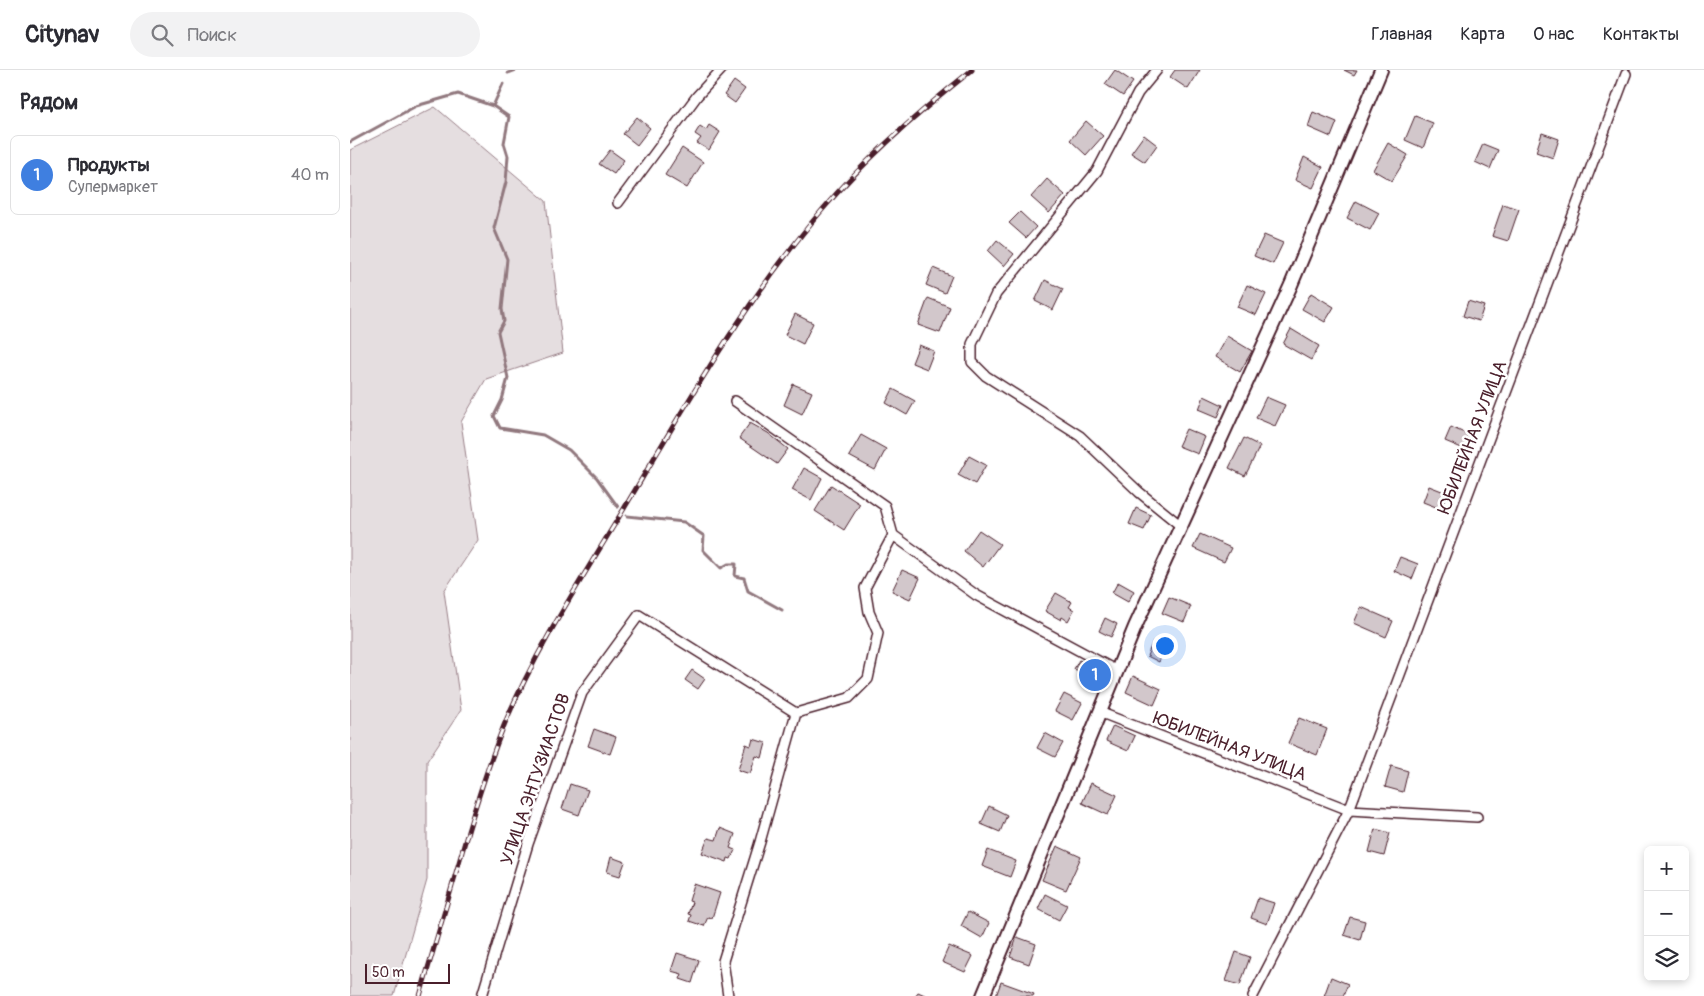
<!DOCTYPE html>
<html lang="ru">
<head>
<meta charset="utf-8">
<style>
	body { margin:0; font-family:Pangolin,sans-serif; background:#f2f2f3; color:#2b2b33 }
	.controls { position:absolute; right:15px; bottom:15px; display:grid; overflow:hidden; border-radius:8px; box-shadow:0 2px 8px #0003 }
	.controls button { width:45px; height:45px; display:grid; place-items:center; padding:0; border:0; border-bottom:1px solid #e1e1e2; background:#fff; color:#2b2b33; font:25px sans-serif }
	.scale { position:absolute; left:15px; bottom:12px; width:85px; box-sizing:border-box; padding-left:5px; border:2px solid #4a1f2b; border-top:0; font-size:14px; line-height:18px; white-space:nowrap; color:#4a1f2b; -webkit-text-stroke:4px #fff; paint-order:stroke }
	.you { position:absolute; left:814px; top:575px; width:18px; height:18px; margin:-12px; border:4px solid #fff; border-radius:50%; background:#1a73e8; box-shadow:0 0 0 8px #1a73e833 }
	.badge { display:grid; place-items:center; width:32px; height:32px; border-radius:50%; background:#d1495b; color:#fff; font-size:16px; font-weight:700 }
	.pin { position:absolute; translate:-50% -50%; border:2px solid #fff; box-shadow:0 1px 5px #0006 }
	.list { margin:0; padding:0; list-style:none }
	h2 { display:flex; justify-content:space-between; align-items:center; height:65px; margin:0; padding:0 20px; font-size:21px }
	h2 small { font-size:16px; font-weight:400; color:#7c7c81 }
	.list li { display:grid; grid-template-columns:32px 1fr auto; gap:15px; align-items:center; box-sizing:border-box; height:80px; margin:0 10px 10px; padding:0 10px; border:1px solid #e1e1e2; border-radius:8px }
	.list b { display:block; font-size:19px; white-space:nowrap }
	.list p { margin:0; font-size:16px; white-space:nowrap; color:#7c7c81 }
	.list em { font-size:16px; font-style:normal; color:#7c7c81 }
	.icon { flex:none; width:28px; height:28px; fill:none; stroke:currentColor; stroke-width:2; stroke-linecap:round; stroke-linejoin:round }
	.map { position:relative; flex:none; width:1354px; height:926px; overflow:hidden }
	header { display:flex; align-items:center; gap:30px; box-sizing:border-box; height:70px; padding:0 25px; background:#fff; border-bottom:1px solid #e1e1e2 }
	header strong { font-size:24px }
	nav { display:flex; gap:28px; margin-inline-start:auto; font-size:18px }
	.search { width:350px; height:45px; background:#f2f2f3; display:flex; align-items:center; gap:12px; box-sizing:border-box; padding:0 18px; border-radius:28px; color:#7c7c81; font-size:19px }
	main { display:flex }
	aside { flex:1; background:#fff }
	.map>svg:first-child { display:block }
	.green { fill:#e5dee0; stroke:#987e86 }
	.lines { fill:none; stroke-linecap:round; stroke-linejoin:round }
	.stream { stroke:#91787e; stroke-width:3 }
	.building { fill:#d2c7cb; stroke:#4a1f2b }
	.street-casing { stroke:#4a1f2b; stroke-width:12 }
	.secondary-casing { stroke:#4a1f2b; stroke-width:16 }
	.street { stroke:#fff; stroke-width:9 }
	.secondary { stroke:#fff; stroke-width:12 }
	.rail-casing { stroke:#4a1f2b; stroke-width:5 }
	.rail { stroke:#fff; stroke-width:3; stroke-dasharray:9; stroke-linecap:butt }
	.labels { text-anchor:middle; stroke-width:5; stroke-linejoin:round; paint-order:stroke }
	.street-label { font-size:18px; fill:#4a1f2b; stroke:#fff }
</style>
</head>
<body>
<header>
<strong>Citynav</strong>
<div class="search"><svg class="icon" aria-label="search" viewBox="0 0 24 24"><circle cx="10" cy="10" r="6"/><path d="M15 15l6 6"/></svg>Поиск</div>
<nav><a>Главная</a><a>Карта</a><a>О нас</a><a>Контакты</a></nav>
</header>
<main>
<aside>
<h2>Рядом<small></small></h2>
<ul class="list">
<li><span class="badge" style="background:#3f7fe0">1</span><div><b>Продукты</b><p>Супермаркет</p></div><em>40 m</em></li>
</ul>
</aside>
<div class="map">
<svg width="1354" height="926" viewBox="0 0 1354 926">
	<rect width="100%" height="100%" fill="#fff"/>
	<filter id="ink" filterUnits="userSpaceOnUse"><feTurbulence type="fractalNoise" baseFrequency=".02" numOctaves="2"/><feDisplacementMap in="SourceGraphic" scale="10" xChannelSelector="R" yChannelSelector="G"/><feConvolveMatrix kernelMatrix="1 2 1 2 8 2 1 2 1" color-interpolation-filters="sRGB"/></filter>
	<g filter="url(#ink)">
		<path class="green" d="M 85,37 L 196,131 L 213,283 L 136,309 L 111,352 L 128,470 L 94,521 L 111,640 L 77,691 L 77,810 L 44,926 L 0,926 L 0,80 Z"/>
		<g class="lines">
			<path class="stream" d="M 158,3 L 166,0
				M 153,14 L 143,36 L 159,47 L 154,73 L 158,86 L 156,112 L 144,158 L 157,189 L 152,239 L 154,251 L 148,262 L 158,308 L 152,330 L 144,346 L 150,358 L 193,365 L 219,380 L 247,408 L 268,437
				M 0,72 L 66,36 L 108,24 L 143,36
				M 277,446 L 334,452 L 354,466 L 353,480 L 371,498 L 378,494 L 386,494 L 385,506 L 394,508 L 398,521 L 432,540"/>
		</g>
		<path class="building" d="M 765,0 L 783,12 L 773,26 L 755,14 Z
			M 825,0 L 850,0 L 838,19 L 820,7 Z
			M 994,0 L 1007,0 L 1004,5 Z
			M 384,11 L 395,19 L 385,33 L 374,25 Z
			M 963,42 L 987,52 L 981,67 L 958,57 Z
			M 1065,46 L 1083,53 L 1073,78 L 1055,70 Z
			M 287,47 L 300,58 L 287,75 L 273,64 Z
			M 736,51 L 753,66 L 736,85 L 720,70 Z
			M 359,55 L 370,62 L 359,80 L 347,73 L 351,68 L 345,64 L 350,56 L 356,60 Z
			M 1192,63 L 1209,69 L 1203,88 L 1186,82 Z
			M 794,65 L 807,75 L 795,92 L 781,83 Z
			M 1038,73 L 1058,85 L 1042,111 L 1023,100 Z
			M 1133,74 L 1148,80 L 1140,99 L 1125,92 Z
			M 332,78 L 353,92 L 337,118 L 315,105 Z
			M 260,80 L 274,90 L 264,104 L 249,94 Z
			M 954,87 L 973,97 L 963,118 L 945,110 Z
			M 697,109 L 715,125 L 699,143 L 681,127 Z
			M 1006,131 L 1029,143 L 1020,160 L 997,148 Z
			M 1153,134 L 1169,139 L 1158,171 L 1142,166 Z
			M 670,142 L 686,157 L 676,168 L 659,153 Z
			M 914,165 L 933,173 L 923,194 L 904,186 Z
			M 647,170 L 664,184 L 654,196 L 638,181 Z
			M 583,198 L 602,206 L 595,223 L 576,215 Z
			M 695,210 L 713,219 L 703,240 L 685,231 Z
			M 897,215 L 916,224 L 906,245 L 887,237 Z
			M 961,223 L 984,237 L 975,252 L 952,239 Z
			M 578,228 L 600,237 L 590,263 L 568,255 Z
			M 1118,231 L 1134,236 L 1129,251 L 1113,246 Z
			M 445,244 L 463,253 L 453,274 L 435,265 Z
			M 941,259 L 969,276 L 961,290 L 933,274 Z
			M 877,266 L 902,281 L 890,302 L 865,287 Z
			M 569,275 L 584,281 L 577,299 L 562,293 Z
			M 443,314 L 462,322 L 452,344 L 434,335 Z
			M 543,319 L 565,331 L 557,345 L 536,333 Z
			M 854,326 L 873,335 L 868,347 L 849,339 Z
			M 916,327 L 935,335 L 925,356 L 906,348 Z
			M 400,353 L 418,363 L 438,379 L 427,394 L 389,368 Z
			M 1101,357 L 1121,366 L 1114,379 L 1095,371 Z
			M 836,359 L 855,367 L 848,384 L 828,376 Z
			M 511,365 L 536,379 L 525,400 L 499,386 Z
			M 894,368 L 910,376 L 895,406 L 879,398 Z
			M 619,386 L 636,395 L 625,414 L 608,405 Z
			M 454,398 L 472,408 L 461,430 L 442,420 Z
			M 481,415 L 510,434 L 494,460 L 465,441 Z
			M 1079,416 L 1097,423 L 1091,439 L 1073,432 Z
			M 786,438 L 801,445 L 794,460 L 779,454 Z
			M 629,460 L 650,474 L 633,497 L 614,481 Z
			M 850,464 L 881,478 L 874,492 L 843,478 Z
			M 1050,487 L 1068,494 L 1062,509 L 1044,501 Z
			M 552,500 L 570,508 L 560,529 L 542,521 Z
			M 768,512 L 784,521 L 778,532 L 762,523 Z
			M 706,523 L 722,532 L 719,537 L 724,540 L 718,551 L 712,547 L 711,550 L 695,541 Z
			M 819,527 L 841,536 L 834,552 L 812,543 Z
			M 1011,537 L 1043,551 L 1036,567 L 1004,553 Z
			M 755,548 L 767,554 L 761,567 L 749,561 Z
			M 803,571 L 816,577 L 809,592 L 797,586 Z
			M 729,590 L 751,601 L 747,610 L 724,599 Z
			M 342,600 L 355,609 L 348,619 L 335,610 Z
			M 783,606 L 811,619 L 804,635 L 776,622 Z
			M 714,624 L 732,633 L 723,650 L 705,641 Z
			M 949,648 L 977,659 L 967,685 L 938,673 Z
			M 763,656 L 785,666 L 778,681 L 756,671 Z
			M 244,659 L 266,667 L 260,684 L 238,676 Z
			M 695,663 L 713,673 L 705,687 L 687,678 Z
			M 403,669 L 416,673 L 412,688 L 406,686 L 400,704 L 388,700 L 396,674 L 401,676 Z
			M 1041,696 L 1058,701 L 1053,722 L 1035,717 Z
			M 741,713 L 767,725 L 758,745 L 732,733 Z
			M 220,714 L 238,720 L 229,745 L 212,739 Z
			M 639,736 L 657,745 L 650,762 L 631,754 Z
			M 370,758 L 385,764 L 380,778 L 385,780 L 381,789 L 378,788 L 377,792 L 352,783 L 358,768 L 366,770 Z
			M 1025,759 L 1040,763 L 1034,786 L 1019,782 Z
			M 707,776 L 731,787 L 716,820 L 692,810 Z
			M 638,780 L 666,791 L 660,807 L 632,796 Z
			M 261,787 L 275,792 L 270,806 L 257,802 Z
			M 344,814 L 370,823 L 362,848 L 358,847 L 354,856 L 339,851 L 341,845 L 338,844 L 342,832 L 339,831 Z
			M 695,824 L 717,835 L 709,850 L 688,839 Z
			M 908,828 L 924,833 L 917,854 L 901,848 Z
			M 618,842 L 639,853 L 632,868 L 611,856 Z
			M 1000,847 L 1015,851 L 1010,870 L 994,865 Z
			M 667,867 L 686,874 L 679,894 L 660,887 Z
			M 599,876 L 623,886 L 615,902 L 592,892 Z
			M 886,882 L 900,887 L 890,915 L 876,911 Z
			M 327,883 L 349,890 L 342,913 L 330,909 L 332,904 L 321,901 Z
			M 981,907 L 998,914 L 993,926 L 974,926 Z
			M 651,912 L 684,924 L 683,926 L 646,926 Z
			M 568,922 L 577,926 L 565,926 Z"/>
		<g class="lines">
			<g class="street-casing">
				<path id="street" d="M 807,0 L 788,23 L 747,101 L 646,224 L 622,274 L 622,292 L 636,306 L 730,366 L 789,422 L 831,456
					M 268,133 L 347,26 L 371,0
					M 385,331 L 535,436 L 543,465 L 626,525 L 767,601
					M 749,642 L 999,740 L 1127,747
					M 446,643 L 499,628 L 518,609 L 528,563 L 519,542 L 515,518 L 543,465
					M 132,926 L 178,774 L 232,623 L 289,545 L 446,643 L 410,772 L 373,891 L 378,926
					M 903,926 L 999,740 L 1276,4"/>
			</g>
			<g class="secondary-casing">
				<path id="secondary" d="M 633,926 L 785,557 L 941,215 L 1031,0"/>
			</g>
			<use href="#street" class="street"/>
			<use href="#secondary" class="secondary"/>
			<g class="rail-casing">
				<path id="rail" d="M 70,926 C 83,880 97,834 110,789 C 123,743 137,697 155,653 C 188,575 235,504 278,432 C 338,331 397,228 473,139 C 517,87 569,42 622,0"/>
			</g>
			<use href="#rail" class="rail"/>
		</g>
	</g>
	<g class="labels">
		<g class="street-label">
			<text transform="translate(1122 367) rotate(-69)" y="6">ЮБИЛЕЙНАЯ УЛИЦА</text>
			<text transform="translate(880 676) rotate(21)" y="6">ЮБИЛЕЙНАЯ УЛИЦА</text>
			<text transform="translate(185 709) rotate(-71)" y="6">УЛИЦА ЭНТУЗИАСТОВ</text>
		</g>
	</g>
</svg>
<div class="controls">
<button>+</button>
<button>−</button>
<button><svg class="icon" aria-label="layers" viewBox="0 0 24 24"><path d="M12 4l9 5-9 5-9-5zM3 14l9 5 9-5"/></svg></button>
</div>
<div class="scale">50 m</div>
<div class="you"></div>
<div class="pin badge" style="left:745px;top:605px;background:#3f7fe0">1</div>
</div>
</main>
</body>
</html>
